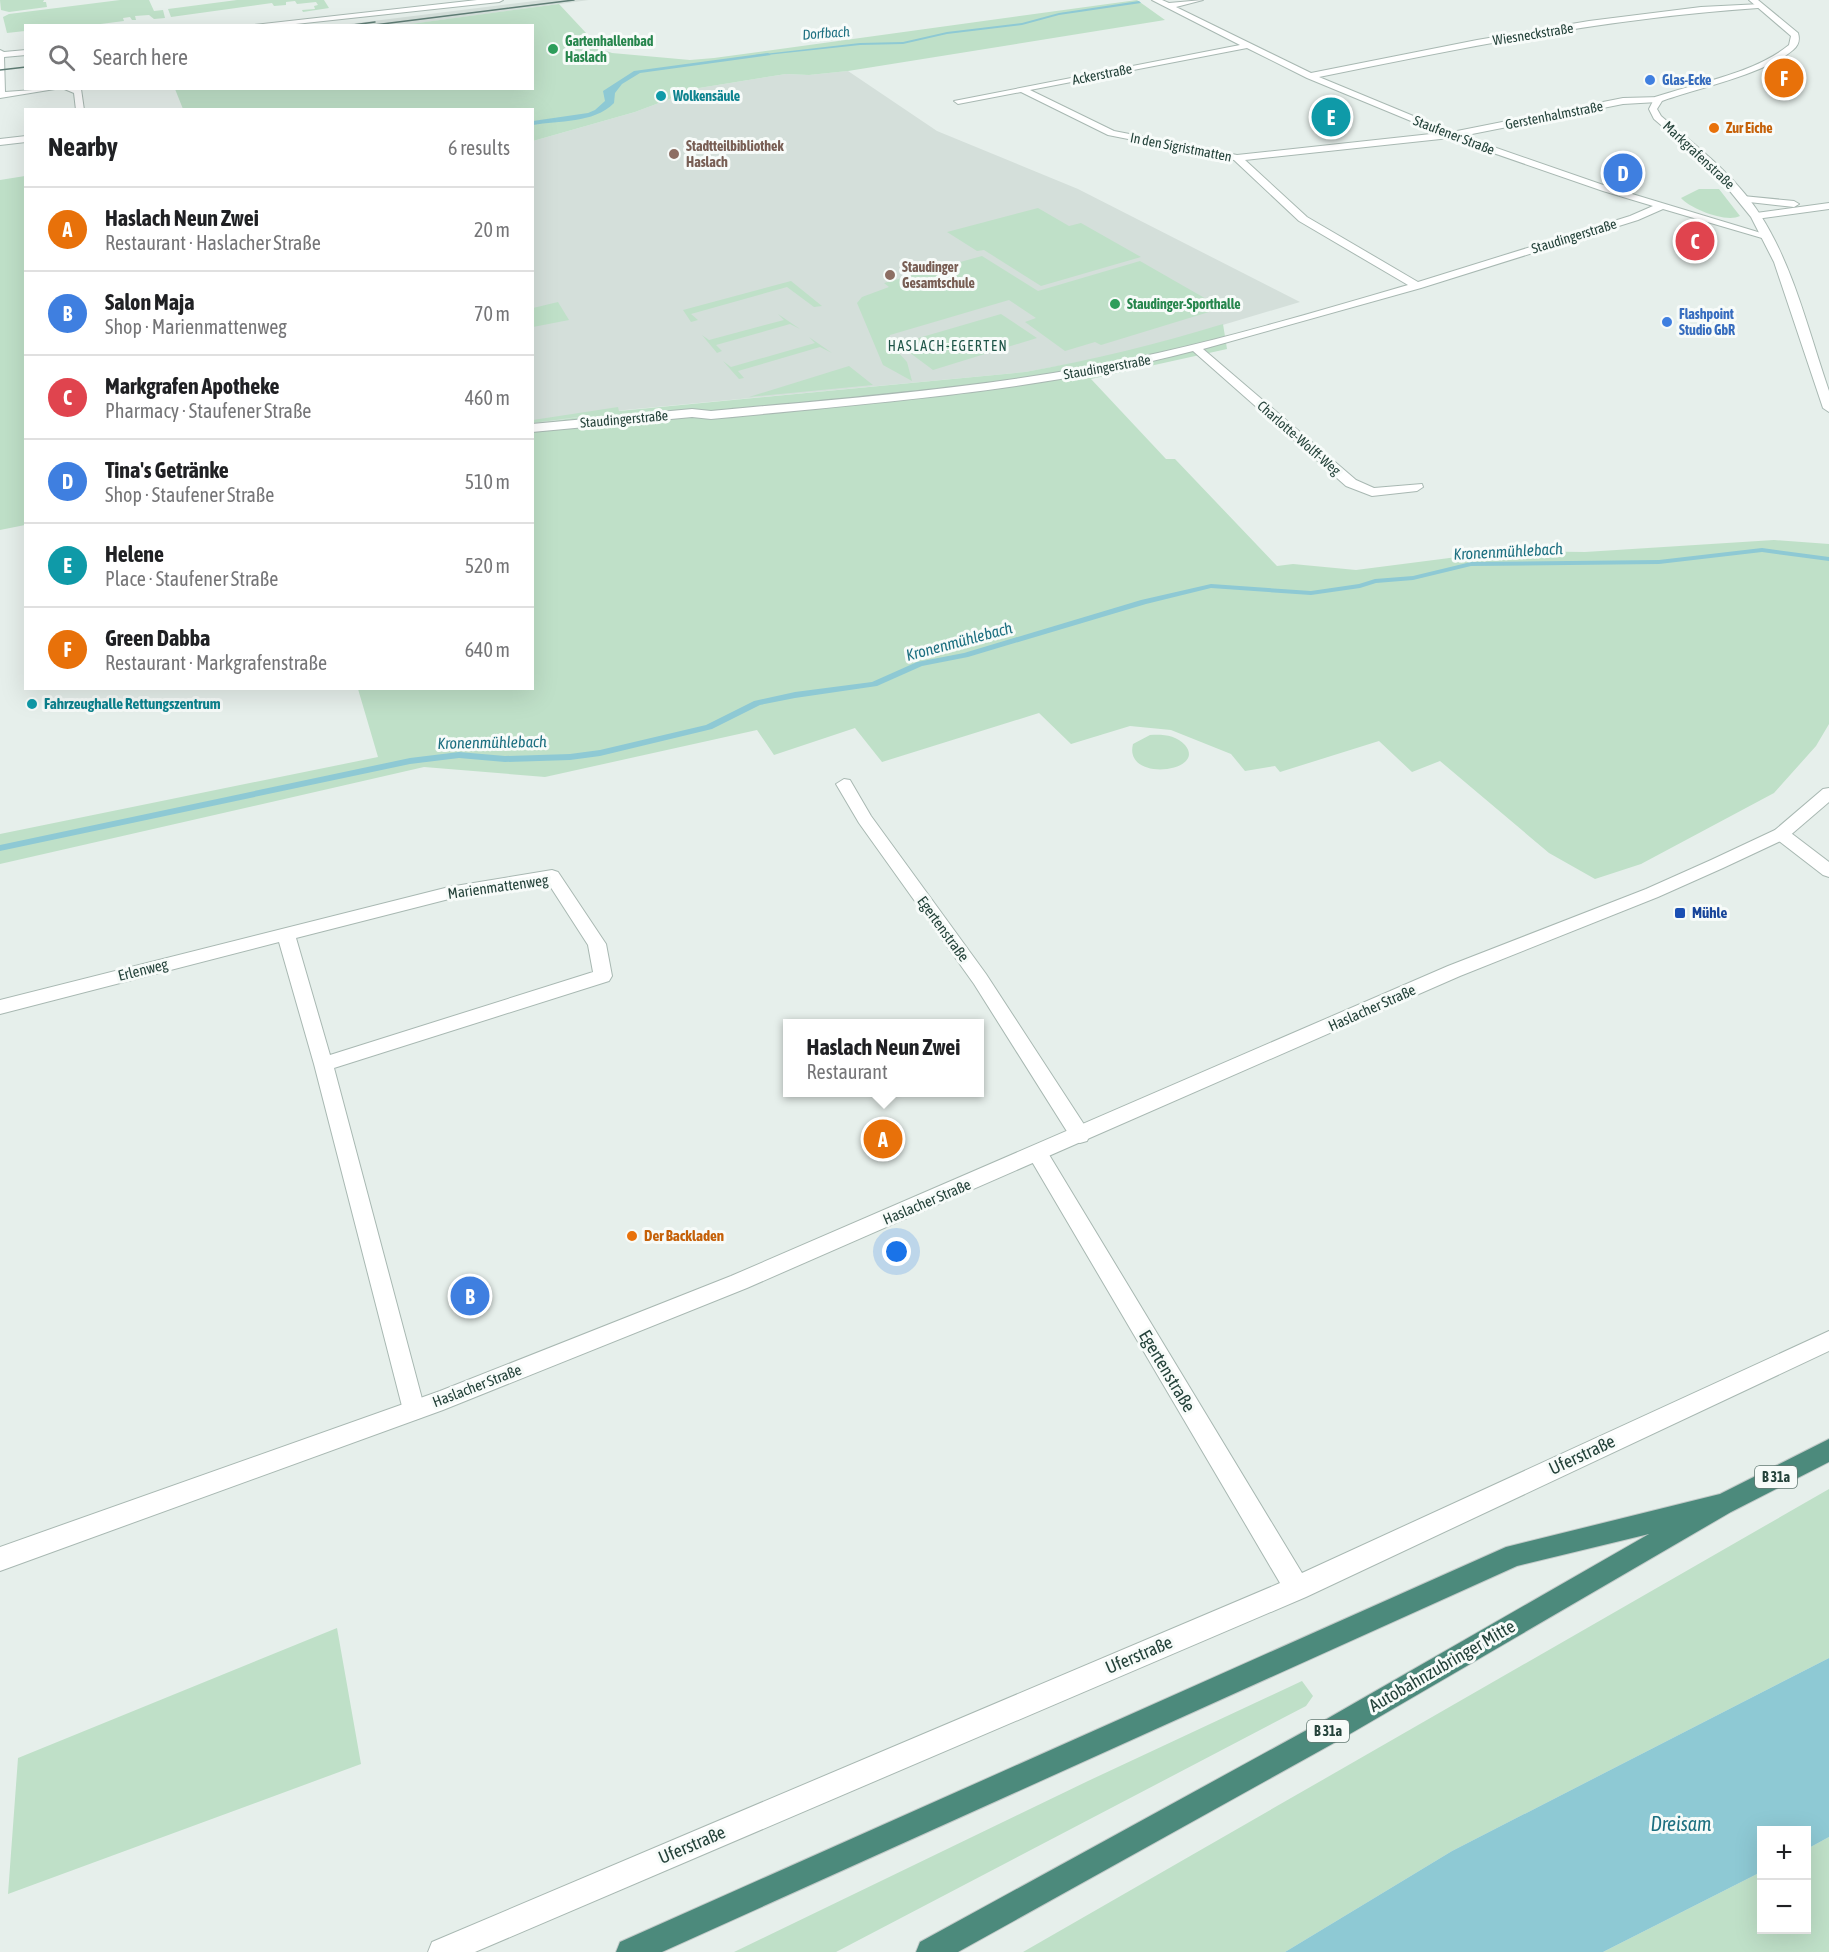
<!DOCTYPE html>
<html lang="en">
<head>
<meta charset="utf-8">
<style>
	body { margin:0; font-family:"Asap Condensed",sans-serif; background:#f2f2f2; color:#202124 }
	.controls { position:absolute; right:18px; bottom:18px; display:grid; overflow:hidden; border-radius:0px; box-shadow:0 6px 24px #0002 }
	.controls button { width:54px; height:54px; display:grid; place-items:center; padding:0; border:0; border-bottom:2px solid #e0e0e0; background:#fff; color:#202124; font:30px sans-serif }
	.you { position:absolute; left:897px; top:1252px; width:21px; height:21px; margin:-15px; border:4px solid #fff; border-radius:50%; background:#1a73e8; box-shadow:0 0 0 9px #1a73e833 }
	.badge { display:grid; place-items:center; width:39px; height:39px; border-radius:50%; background:#0b8043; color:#fff; font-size:20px; font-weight:700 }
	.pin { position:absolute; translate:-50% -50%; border:3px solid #fff; box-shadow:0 2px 6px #0006 }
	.popup { position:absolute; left:783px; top:1019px; width:201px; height:78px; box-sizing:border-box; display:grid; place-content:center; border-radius:0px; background:#fff; filter:drop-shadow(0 2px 4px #0005); font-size:20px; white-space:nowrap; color:#757577 }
	.popup b { font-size:22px; color:#202124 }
	.popup::after { content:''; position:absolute; left:50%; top:100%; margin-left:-12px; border:12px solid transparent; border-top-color:#fff }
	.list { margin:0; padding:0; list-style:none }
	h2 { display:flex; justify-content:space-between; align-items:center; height:78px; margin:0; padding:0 24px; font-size:26px }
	h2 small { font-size:20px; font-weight:400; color:#757577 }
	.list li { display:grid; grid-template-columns:39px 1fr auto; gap:18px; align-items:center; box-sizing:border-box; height:84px; padding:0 24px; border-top:2px solid #e0e0e0 }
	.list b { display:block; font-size:22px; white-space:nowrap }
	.list p { margin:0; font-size:20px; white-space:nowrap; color:#757577 }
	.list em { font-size:20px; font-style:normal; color:#757577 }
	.icon { flex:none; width:33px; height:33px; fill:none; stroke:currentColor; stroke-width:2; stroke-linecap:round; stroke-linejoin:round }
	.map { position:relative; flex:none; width:1829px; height:1952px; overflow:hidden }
	.search { position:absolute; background:#fff; box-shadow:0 6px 24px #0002; left:24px; top:24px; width:510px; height:66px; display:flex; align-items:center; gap:15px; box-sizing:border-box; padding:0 21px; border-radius:0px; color:#757577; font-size:22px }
	.panel { position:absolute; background:#fff; box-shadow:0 6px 24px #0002; left:24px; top:108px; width:510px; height:582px; border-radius:0px }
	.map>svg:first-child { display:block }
	.built { fill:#d4dfda }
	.green { fill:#bfe0c8 }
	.water { fill:#8ec9d4 }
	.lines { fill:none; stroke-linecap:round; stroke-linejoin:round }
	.stream { fill:#8ec9d4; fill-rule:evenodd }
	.minor-casing { stroke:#a8b8b2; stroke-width:2 }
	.tertiary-casing { stroke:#a8b8b2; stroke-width:2 }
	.trunk-casing { stroke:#c2cac8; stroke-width:2 }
	.minor { fill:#fff; fill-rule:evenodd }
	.tertiary { fill:#fff; fill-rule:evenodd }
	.trunk { fill:#4c8a7c; fill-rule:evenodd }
	.tram { stroke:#5f7d75; stroke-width:1.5 }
	.leisure-dot { fill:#2e9e5b; stroke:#f7fbf9; stroke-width:2 }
	.shop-dot { fill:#3f7fe0; stroke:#f7fbf9; stroke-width:2 }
	.culture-dot { fill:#0f9aa8; stroke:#f7fbf9; stroke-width:2 }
	.food-dot { fill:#e8710a; stroke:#f7fbf9; stroke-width:2 }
	.education-dot { fill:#8d6e63; stroke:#f7fbf9; stroke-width:2 }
	.transit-dot { fill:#1a4fb4; stroke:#f7fbf9; stroke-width:2 }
	.labels { text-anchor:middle; stroke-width:6; stroke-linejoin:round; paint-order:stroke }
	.far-water-label { font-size:14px; font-style:italic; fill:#1c6f80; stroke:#f7fbf9 }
	.far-street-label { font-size:14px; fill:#24423a; stroke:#f7fbf9 }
	.far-leisure-label { font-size:14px; font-weight:bold; fill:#27864d; stroke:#f7fbf9; text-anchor:start }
	.far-shop-label { font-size:14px; font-weight:bold; fill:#366cbe; stroke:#f7fbf9; text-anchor:start }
	.far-culture-label { font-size:14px; font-weight:bold; fill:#0d838f; stroke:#f7fbf9; text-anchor:start }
	.far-food-label { font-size:14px; font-weight:bold; fill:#c56008; stroke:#f7fbf9; text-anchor:start }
	.far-education-label { font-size:14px; font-weight:bold; fill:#785e54; stroke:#f7fbf9; text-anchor:start }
	.far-neighbourhood-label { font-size:14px; letter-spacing:1.5px; fill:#1f5548; stroke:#f7fbf9 }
	.shield { fill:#f7fbf9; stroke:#637a73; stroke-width:1.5 }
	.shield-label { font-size:14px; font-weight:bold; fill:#24423a }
	.culture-label { font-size:15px; font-weight:bold; fill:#0d838f; stroke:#f7fbf9; text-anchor:start }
	.street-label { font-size:15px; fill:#24423a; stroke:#f7fbf9 }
	.transit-label { font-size:15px; font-weight:bold; fill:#164399; stroke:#f7fbf9; text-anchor:start }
	.food-label { font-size:15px; font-weight:bold; fill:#c56008; stroke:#f7fbf9; text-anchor:start }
	.water-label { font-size:16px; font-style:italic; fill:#1c6f80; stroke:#f7fbf9 }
	.near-street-label { font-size:18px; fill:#24423a; stroke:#f7fbf9 }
	.near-water-label { font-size:20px; font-style:italic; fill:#1c6f80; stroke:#f7fbf9 }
</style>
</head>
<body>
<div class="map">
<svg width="1829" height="1952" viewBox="0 0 1829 1952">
	<rect width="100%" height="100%" fill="#e6efeb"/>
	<path class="built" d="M 543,0 L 589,0 L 404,25 L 333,26 Z
		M 848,71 L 937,131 L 1078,189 L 1300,302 L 1159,344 L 1081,362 L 1025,372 L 625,410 L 533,424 L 533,141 L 635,112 L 699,88 L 786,74 L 809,75 Z"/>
	<path class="green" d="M 0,0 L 44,0 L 43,2 L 46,2 L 47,7 L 9,12 L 1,10 Z
		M 120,0 L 149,0 L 154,11 L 163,10 L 165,18 L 154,19 L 149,15 L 135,16 L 136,20 L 132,20 L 130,17 L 123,18 L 124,21 L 85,26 L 26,26 L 25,31 L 7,33 L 3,17 L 9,14 Z
		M 237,0 L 324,0 L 329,8 L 303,12 L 302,10 L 315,9 L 314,6 L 318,5 L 316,2 L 297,4 L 295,1 L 286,2 L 286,5 L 274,6 L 272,3 L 171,17 L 168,9 Z
		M 1137,0 L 1165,20 L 848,71 L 809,75 L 786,74 L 699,88 L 635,112 L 533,141 L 532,110 L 183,109 L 175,89 L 532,88 L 532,26 L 403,25 L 559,4 L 601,49 L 612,53 L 690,60 L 714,58 Z
		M 25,176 L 25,525 L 0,530 L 0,180 Z
		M 1699,189 L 1719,189 L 1740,216 C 1726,223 1691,209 1681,198 Z
		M 1038,208 L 1069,226 L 1081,223 L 1141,257 L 1041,286 L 984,250 L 977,251 L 947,232 Z
		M 982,256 L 1038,291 L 1140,261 L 1222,308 L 1101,345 L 1095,342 L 1065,351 L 1025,322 L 1036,318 L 1009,300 L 890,335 L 888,341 L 907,362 L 912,381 L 883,365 L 857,303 L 862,297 L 889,287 L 884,283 Z
		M 791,281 L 822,306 L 814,307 L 787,287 L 691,314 L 698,320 L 691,322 L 683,310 Z
		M 558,302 L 569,320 L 533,327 L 533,308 Z
		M 778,314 L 800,329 L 790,324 L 716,345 L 722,351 L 717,353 L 702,335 L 709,340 L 784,320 Z
		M 1001,314 L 1037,338 L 933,370 L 898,344 Z
		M 1223,324 L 1227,349 L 1091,379 L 1166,459 L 1175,459 L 1277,566 L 1293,564 L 1356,570 L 1504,551 L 1585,552 L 1774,540 L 1829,544 L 1829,724 L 1816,746 L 1774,793 L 1641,864 L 1595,879 L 1549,853 L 1440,761 L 1412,772 L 1379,741 L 1280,772 L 1275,766 L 1245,771 L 1231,754 L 1171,730 L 1130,726 L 1071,744 L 1039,713 L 882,762 L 855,728 L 774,755 L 757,730 L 545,777 L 424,767 L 0,864 L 0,834 L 378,757 L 358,689 L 532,688 L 533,424 L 592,415 L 533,423 L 533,420 L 618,407 L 619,411 L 1025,372 C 1093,360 1158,344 1223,324 Z
		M 809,337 L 832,353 L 820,347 L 738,371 L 744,378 L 739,379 L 723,361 L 731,367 L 815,343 Z
		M 849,366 L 873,385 L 749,397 Z
		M 1150,735 C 1162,734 1176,735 1185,745 C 1208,772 1123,783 1133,744 Z
		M 1829,1489 L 1829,1658 L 1452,1851 L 1285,1952 L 1023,1952 Z
		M 337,1628 L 361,1764 L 8,1894 L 18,1758 Z
		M 1302,1681 L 1313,1696 L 1306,1706 L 836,1952 L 734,1952 L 1088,1781 Z
		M 1829,1837 L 1829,1952 L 1603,1952 L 1761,1872 L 1762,1930 L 1806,1930 L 1807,1849 Z"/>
	<path class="water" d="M 768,53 L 771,55 L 640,73 L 622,84 L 615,93 L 614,103 C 593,124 559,120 533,125 L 533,121 L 588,113 L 595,110 L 605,101 L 603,91 L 634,71 Z
		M 1829,1658 L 1829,1837 L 1807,1849 L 1806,1830 L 1762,1830 L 1761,1872 L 1603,1952 L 1285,1952 L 1452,1851 Z"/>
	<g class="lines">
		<path class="stream" d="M 1139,1 L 1141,3 L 1059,15 L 1022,25 L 947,34 L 903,44 L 860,45 L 757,56 L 755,55 L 860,43 L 903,42 L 947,32 L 1022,23 L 1059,13 Z
			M 1762,548 L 1829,557 L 1829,561 L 1762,552 L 1659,564 L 1471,566 L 1413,580 L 1376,583 L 1360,588 L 1311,595 L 1211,588 L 1146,604 L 968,657 L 922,666 L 877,686 L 795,698 L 760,705 L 712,729 L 600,756 L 570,760 L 505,762 L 459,758 L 410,764 L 0,851 L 0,845 L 410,758 L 459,752 L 505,756 L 570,754 L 600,750 L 706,725 L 754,701 L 795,692 L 872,682 L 917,662 L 964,653 L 1141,600 L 1211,584 L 1311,591 L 1359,584 L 1375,579 L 1413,576 L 1471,562 L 1659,560 Z"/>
		<g class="minor-casing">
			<path id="minor" d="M 477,0 L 503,0 L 499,2 L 277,26 L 246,26 Z
				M 1152,0 L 1162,0 L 1169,3 L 1203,0 L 1176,7 L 1311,73 L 1477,40 L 1589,21 L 1701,7 L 1761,4 L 1762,6 L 1758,8 C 1609,18 1465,47 1319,77 L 1452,132 L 1623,98 L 1661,97 L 1661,101 L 1658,102 L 1623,104 L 1462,136 L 1609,187 L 1771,236 L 1762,238 L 1663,209 L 1638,220 L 1421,288 L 1203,349 L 1356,480 L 1374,488 L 1422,484 L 1423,487 L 1417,491 L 1372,496 L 1346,486 L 1193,351 C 1036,392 872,403 711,419 L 692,417 L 532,432 L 532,424 L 692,409 L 711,411 C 860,397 1011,386 1158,353 C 1242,334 1325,309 1408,285 L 1299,221 L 1234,160 L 1108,135 L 1021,92 L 958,104 L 954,101 L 1240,45 ZM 1247,48 L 1307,78 L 1440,133 L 1237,155 L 1114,131 L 1030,90 ZM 1450,138 L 1603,191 L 1653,206 L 1630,216 L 1418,282 L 1307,217 L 1245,160 Z
				M 0,50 L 4,52 L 26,50 L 26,55 L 4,57 L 5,92 L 61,88 L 0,98 Z
				M 62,88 L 81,89 L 84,110 L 76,110 L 74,93 Z
				M 26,136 L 26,142 L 0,145 L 0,139 Z
				M 1743,196 L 1794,201 L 1799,204 L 1794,207 L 1740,201 L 1738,199 Z
				M 1829,203 L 1829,209 L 1756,219 L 1751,216 L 1756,213 Z
				M 844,779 L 850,780 L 871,816 L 986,974 L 1087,1129 L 1090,1135 L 1087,1141 L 1080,1143 L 1073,1141 L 974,984 L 859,823 L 836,784 Z
				M 1781,828 L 1787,830 L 1829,862 L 1829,877 L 1823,875 L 1775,838 L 1773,834 L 1775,830 Z
				M 552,870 L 558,872 L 606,944 L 612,976 L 609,981 L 334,1068 L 425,1410 L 422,1417 L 414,1420 L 406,1417 L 403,1410 L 314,1064 L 279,942 L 0,1014 L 0,1000 L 449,887 ZM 548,883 L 588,945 L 593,972 L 330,1055 L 296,938 L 449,899 Z
				M 1038,1146 L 1045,1148 L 1302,1573 L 1829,1331 L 1829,1351 L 1306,1597 L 475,1952 L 428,1952 L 432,1942 L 1280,1583 L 1031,1160 L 1028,1154 L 1031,1148 Z"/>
		</g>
		<g class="tertiary-casing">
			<path id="tertiary" d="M 1749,0 L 1758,0 L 1798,33 C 1800,40 1799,45 1793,50 C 1765,74 1698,88 1662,101 L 1657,109 L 1661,116 C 1696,146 1736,176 1761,216 C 1794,268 1809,333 1829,391 L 1829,412 L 1823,408 L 1774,262 L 1751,217 L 1712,169 L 1654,119 L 1649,109 L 1655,97 C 1697,83 1755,73 1789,45 L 1791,36 Z
				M 1829,788 L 1829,802 L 1787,838 L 1723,868 L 1658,897 L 1460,976 L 747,1288 L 443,1410 L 0,1571 L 0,1547 L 440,1391 L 731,1276 L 1448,966 L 1646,889 L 1711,860 L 1775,830 L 1823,789 Z"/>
		</g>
		<g class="trunk-casing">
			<path id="trunk" d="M 1829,1439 L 1829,1462 L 1731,1512 L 1343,1738 L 958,1952 L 916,1952 L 920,1942 L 1325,1720 L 1649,1534 L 1517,1566 L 662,1952 L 616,1952 L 620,1942 L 1506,1547 L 1720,1494 Z"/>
		</g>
		<use href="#minor" class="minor"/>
		<use href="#tertiary" class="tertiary"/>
		<use href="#trunk" class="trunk"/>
		<path class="tram" d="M 345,26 L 375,22
			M 366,26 L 574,0
			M 0,70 L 26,67"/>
	</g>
	<g class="leisure-dot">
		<circle cx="553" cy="49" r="6"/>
		<circle cx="1115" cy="304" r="6"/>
	</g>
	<g class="shop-dot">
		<circle cx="1650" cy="80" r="6"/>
		<circle cx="1667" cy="322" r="6"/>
	</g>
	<g class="culture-dot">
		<circle cx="661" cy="96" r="6"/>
		<circle cx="32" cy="704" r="6"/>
	</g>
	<g class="food-dot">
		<circle cx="1714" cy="128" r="6"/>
		<circle cx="632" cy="1236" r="6"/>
	</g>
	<g class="education-dot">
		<circle cx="674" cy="154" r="6"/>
		<circle cx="890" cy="275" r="6"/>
	</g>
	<rect class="transit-dot" x="1674" y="907" width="12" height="12" rx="3"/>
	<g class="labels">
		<g class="far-water-label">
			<text transform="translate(826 33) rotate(-4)" y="5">Dorfbach</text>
		</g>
		<g class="far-street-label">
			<text transform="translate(1533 34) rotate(-9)" y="5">Wiesneckstraße</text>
			<text transform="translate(1102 74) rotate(-11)" y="5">Ackerstraße</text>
			<text transform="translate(1554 115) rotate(-11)" y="5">Gerstenhalmstraße</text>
			<text transform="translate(1454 135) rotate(21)" y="5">Staufener Straße</text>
			<text transform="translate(1181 147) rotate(11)" y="5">In den Sigristmatten</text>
			<text transform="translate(1699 155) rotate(43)" y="5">Markgrafenstraße</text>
			<text transform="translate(1574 236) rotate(-17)" y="5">Staudingerstraße</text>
			<text transform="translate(1107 367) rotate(-10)" y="5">Staudingerstraße</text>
			<text transform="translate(624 419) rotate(-5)" y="5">Staudingerstraße</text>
			<text transform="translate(1299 438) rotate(41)" y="5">Charlotte-Wolff-Weg</text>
		</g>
		<g class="far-leisure-label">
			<text x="565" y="46">Gartenhallenbad<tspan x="565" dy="16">Haslach</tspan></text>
			<text x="1127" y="309">Staudinger-Sporthalle</text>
		</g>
		<g class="far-shop-label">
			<text x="1662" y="85">Glas-Ecke</text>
			<text x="1679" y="319">Flashpoint<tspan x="1679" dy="16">Studio GbR</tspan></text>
		</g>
		<g class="far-culture-label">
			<text x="673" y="101">Wolkensäule</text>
		</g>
		<g class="far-food-label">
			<text x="1726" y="133">Zur Eiche</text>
		</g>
		<g class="far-education-label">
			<text x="686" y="151">Stadtteilbibliothek<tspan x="686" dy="16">Haslach</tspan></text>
			<text x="902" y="272">Staudinger<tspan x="902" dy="16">Gesamtschule</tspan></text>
		</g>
		<g class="far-neighbourhood-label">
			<text x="948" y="351">HASLACH-EGERTEN</text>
		</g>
		<g class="shield">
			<rect x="1755" y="1466" width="42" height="22" rx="4.5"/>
			<rect x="1307" y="1720" width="42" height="22" rx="4.5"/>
		</g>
		<g class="shield-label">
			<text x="1776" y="1482">B 31a</text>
			<text x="1328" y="1736">B 31a</text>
		</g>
		<g class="culture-label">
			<text x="44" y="709">Fahrzeughalle Rettungszentrum</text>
		</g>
		<g class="street-label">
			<text transform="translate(498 887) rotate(-8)" y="5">Marienmattenweg</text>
			<text transform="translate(943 929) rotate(54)" y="5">Egertenstraße</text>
			<text transform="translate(143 970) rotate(-14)" y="5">Erlenweg</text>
			<text transform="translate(1372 1008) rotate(-24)" y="5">Haslacher Straße</text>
			<text transform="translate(927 1202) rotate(-23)" y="5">Haslacher Straße</text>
			<text transform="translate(477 1386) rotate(-21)" y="5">Haslacher Straße</text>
		</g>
		<g class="transit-label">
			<text x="1692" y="918">Mühle</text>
		</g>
		<g class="food-label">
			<text x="644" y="1241">Der Backladen</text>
		</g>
		<g class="water-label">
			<text transform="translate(1508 551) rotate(-3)" y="6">Kronenmühlebach</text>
			<text transform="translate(959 641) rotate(-15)" y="6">Kronenmühlebach</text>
			<text transform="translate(492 742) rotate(-1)" y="6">Kronenmühlebach</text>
		</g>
		<g class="near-street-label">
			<text transform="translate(1167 1371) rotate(59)" y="6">Egertenstraße</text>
			<text transform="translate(1582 1455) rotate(-25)" y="6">Uferstraße</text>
			<text transform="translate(1139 1655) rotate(-23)" y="6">Uferstraße</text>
			<text transform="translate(1442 1666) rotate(-30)" y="6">Autobahnzubringer Mitte</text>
			<text transform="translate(692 1845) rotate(-23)" y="6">Uferstraße</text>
		</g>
		<g class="near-water-label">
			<text x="1681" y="1831">Dreisam</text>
		</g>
	</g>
</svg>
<div class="controls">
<button>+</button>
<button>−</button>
</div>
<div class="you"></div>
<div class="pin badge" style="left:883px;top:1139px;background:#e8710a">A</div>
<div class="popup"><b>Haslach Neun Zwei</b>Restaurant</div>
<div class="pin badge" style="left:470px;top:1296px;background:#3f7fe0">B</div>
<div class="pin badge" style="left:1695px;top:241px;background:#e0444e">C</div>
<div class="pin badge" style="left:1623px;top:173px;background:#3f7fe0">D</div>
<div class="pin badge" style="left:1331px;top:117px;background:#0f9aa8">E</div>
<div class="pin badge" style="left:1784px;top:78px;background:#e8710a">F</div>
<div class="search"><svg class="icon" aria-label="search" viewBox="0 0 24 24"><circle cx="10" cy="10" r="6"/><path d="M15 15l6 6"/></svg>Search here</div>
<section class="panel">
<h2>Nearby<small>6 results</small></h2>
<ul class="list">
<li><span class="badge" style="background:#e8710a">A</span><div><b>Haslach Neun Zwei</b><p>Restaurant · Haslacher Straße</p></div><em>20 m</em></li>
<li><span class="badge" style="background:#3f7fe0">B</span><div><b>Salon Maja</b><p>Shop · Marienmattenweg</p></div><em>70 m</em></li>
<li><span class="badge" style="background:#e0444e">C</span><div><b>Markgrafen Apotheke</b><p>Pharmacy · Staufener Straße</p></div><em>460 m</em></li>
<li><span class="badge" style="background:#3f7fe0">D</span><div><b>Tina's Getränke</b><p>Shop · Staufener Straße</p></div><em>510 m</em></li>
<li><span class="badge" style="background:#0f9aa8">E</span><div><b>Helene</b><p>Place · Staufener Straße</p></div><em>520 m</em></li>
<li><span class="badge" style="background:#e8710a">F</span><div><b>Green Dabba</b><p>Restaurant · Markgrafenstraße</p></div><em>640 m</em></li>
</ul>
</section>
</div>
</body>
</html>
